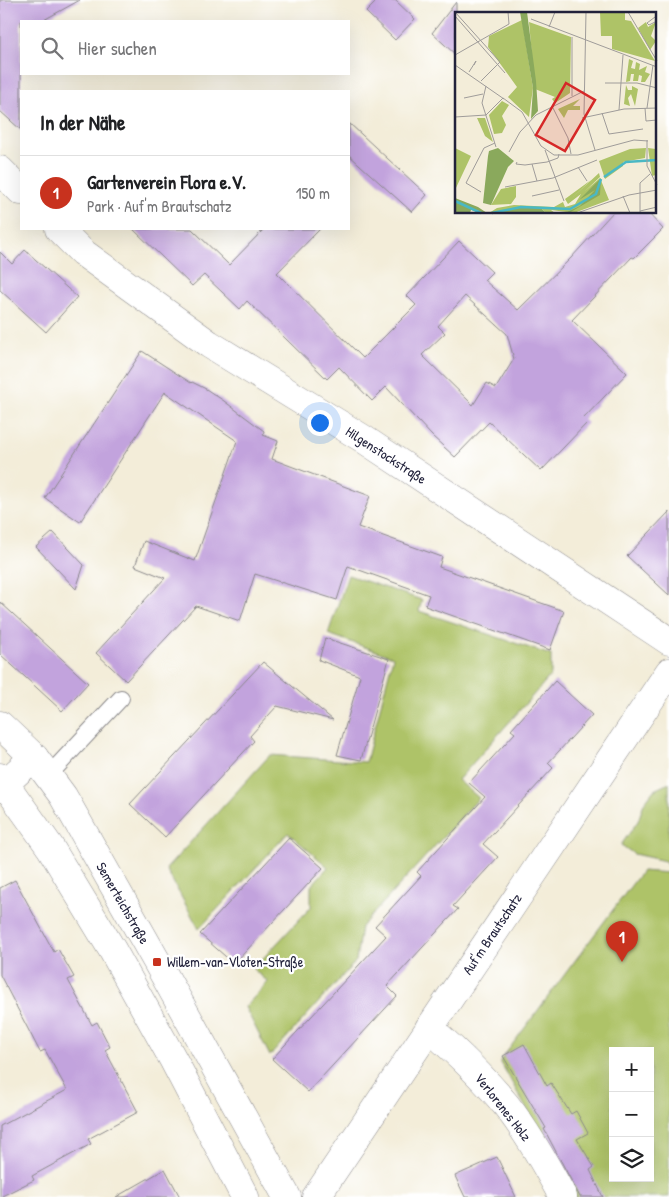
<!DOCTYPE html>
<html lang="de">
<head>
<meta charset="utf-8">
<style>
	body { margin:0; font-family:"Patrick Hand",sans-serif; background:#f6f6f6; color:#202124 }
	.controls { position:absolute; right:15px; bottom:15px; display:grid; overflow:hidden; border-radius:0px; box-shadow:0 5px 20px #0002 }
	.controls button { width:45px; height:45px; display:grid; place-items:center; padding:0; border:0; border-bottom:1px solid #e0e0e0; background:#fff; color:#202124; font:25px sans-serif }
	.you { position:absolute; left:319px; top:422px; width:18px; height:18px; margin:-12px; border:4px solid #fff; border-radius:50%; background:#1a73e8; box-shadow:0 0 0 8px #1a73e833 }
	.badge { display:grid; place-items:center; width:32px; height:32px; border-radius:50%; background:#c8321e; color:#fff; font-size:16px; font-weight:700 }
	.pin { position:absolute; translate:-50% -41px; filter:drop-shadow(0 1px 2px #0008) }
	.pin::after { content:''; position:absolute; top:26px; width:18px; height:15px; background:inherit; clip-path:polygon(0 0,100% 0,50% 100%) }
	.list { margin:0; padding:0; list-style:none }
	h2 { display:flex; justify-content:space-between; align-items:center; height:65px; margin:0; padding:0 20px; font-size:21px }
	h2 small { font-size:16px; font-weight:400; color:#757577 }
	.list li { display:grid; grid-template-columns:32px 1fr auto; gap:15px; align-items:center; box-sizing:border-box; height:75px; padding:0 20px; border-top:1px solid #e0e0e0 }
	.list b { display:block; font-size:19px; white-space:nowrap }
	.list p { margin:0; font-size:16px; white-space:nowrap; color:#757577 }
	.list em { font-size:16px; font-style:normal; color:#757577 }
	.icon { flex:none; width:28px; height:28px; fill:none; stroke:currentColor; stroke-width:2; stroke-linecap:round; stroke-linejoin:round }
	.map { position:relative; flex:none; width:669px; height:1197px; overflow:hidden }
	.search { position:absolute; background:#fff; box-shadow:0 5px 20px #0002; left:20px; top:20px; width:330px; height:55px; display:flex; align-items:center; gap:12px; box-sizing:border-box; padding:0 18px; border-radius:0px; color:#757577; font-size:19px }
	.panel { position:absolute; background:#fff; box-shadow:0 5px 20px #0002; left:20px; top:90px; width:330px; height:140px; border-radius:0px }
	.map>svg:first-child { display:block }
	.green { fill:#aec367; stroke:#687251; fill-rule:evenodd }
	.building { fill:#c2a3dd; fill-rule:evenodd }
	.lines { fill:none; stroke-linecap:round; stroke-linejoin:round }
	.lane-casing { stroke:#8a888a; stroke-width:18 }
	.street-casing { stroke:#8a888a; stroke-width:29 }
	.secondary-casing { stroke:#8a888a; stroke-width:29 }
	.lane { stroke:#fff; stroke-width:16 }
	.street { stroke:#fff; stroke-width:28 }
	.secondary { stroke:#fff; stroke-width:28 }
	.poi-dot { fill:#c8321e; stroke:#fff; stroke-width:2 }
	.labels { text-anchor:middle; stroke-width:4.5; stroke-linejoin:round; paint-order:stroke }
	.street-label { font-size:14px; fill:#22223b; stroke:#fff }
	.poi-label { font-size:14px; fill:#22223b; stroke:#fff; text-anchor:start }
	.inset-river { fill:none; stroke:#4ab8c4; stroke-width:2.5 }
	.inset-road { fill:none; stroke:#9f9c9a; stroke-width:1 }
	.view { fill:#d62828; fill-opacity:0.15; stroke:#d62828; stroke-width:2.5 }
	.inset-edge { fill:none; stroke:#22223b; stroke-width:2.5 }
</style>
</head>
<body>
<div class="map">
<svg width="669" height="1197" viewBox="0 0 669 1197">
	<rect width="100%" height="100%" fill="#fff"/>
	<filter id="ink" filterUnits="userSpaceOnUse"><feTurbulence type="fractalNoise" baseFrequency=".02" numOctaves="2"/><feDisplacementMap in="SourceGraphic" scale="10" xChannelSelector="R" yChannelSelector="G"/><feConvolveMatrix kernelMatrix="1 2 1 2 8 2 1 2 1" color-interpolation-filters="sRGB"/></filter>
	<filter id="wash" filterUnits="userSpaceOnUse"><feTurbulence type="fractalNoise" baseFrequency=".0096" numOctaves="4" result="noise"/><feDisplacementMap in="SourceGraphic" scale="20" xChannelSelector="R" yChannelSelector="G"/><feGaussianBlur stdDeviation="1.12" result="paint"/><feColorMatrix in="noise" values="0 0 0 0 0 0 0 0 0 0 0 0 0 0 0 0 0 1.4 0 .05"/><feComposite in="paint" operator="in"/></filter>
	<g filter="url(#wash)">
		<rect width="100%" height="100%" fill="#f3edd9"/>
		<path class="green" d="M 348,575 L 422,600 L 419,611 L 551,655 L 551,675 L 458,780 L 479,798 L 361,927 L 356,961 L 270,1056 L 245,1007 L 268,982 L 253,969 L 311,907 L 311,886 L 328,867 L 288,833 L 199,929 L 166,869 L 270,755 L 366,762 L 393,657 L 328,634 Z
			M 669,783 L 669,869 L 665,861 L 634,854 L 621,845 L 638,821 L 644,803 L 654,790 Z
			M 642,871 L 669,873 L 669,1197 L 575,1197 L 500,1061 ZM 613,1051 L 650,1051 L 650,1178 L 613,1178 Z"/>
		<g id="blocks">
			<path class="building" d="M 0,0 L 80,0 L 42,21 L 21,21 L 21,130 L 0,111 Z
				M 378,0 L 395,0 L 415,19 L 395,40 L 366,12 Z
				M 456,2 L 456,55 L 432,33 Z
				M 349,123 L 427,195 L 412,212 L 349,155 Z
				M 613,212 L 647,212 L 663,229 L 634,258 L 632,257 L 572,320 L 627,373 L 583,419 L 587,423 L 541,471 L 489,422 L 455,457 L 432,436 L 386,387 L 372,401 L 339,367 L 327,379 L 247,301 L 240,309 L 204,275 L 192,286 L 133,229 L 192,229 L 229,265 L 264,229 L 320,229 L 277,273 L 363,358 L 416,305 L 407,296 L 459,241 L 492,272 L 484,280 L 518,310 L 571,258 ZM 465,296 L 507,334 L 514,359 L 496,388 L 487,383 L 473,405 L 422,355 L 445,333 L 438,326 Z
				M 25,250 L 77,297 L 46,332 L 0,290 L 0,252 L 12,264 Z
				M 142,351 L 191,383 L 192,382 L 206,389 L 224,401 L 264,431 L 263,435 L 278,441 L 272,459 L 370,496 L 358,527 L 442,557 L 439,567 L 564,611 L 550,650 L 425,606 L 429,595 L 348,566 L 337,600 L 255,574 L 240,621 L 196,606 L 126,681 L 96,653 L 165,578 L 135,566 L 144,541 L 195,561 L 237,441 L 165,392 L 80,522 L 45,498 Z
				M 669,512 L 669,595 L 627,556 Z
				M 53,532 L 84,565 L 76,589 L 36,547 Z
				M 0,602 L 88,683 L 62,711 L 0,654 Z
				M 325,638 L 389,659 L 361,760 L 337,755 L 360,676 L 319,660 Z
				M 263,662 L 333,720 L 277,706 L 250,736 L 254,741 L 165,837 L 130,804 Z
				M 555,681 L 592,715 L 548,763 L 553,768 L 483,844 L 498,857 L 453,906 L 458,909 L 387,986 L 397,996 L 308,1092 L 272,1059 L 386,936 L 375,926 L 421,876 L 417,872 L 485,797 L 469,783 L 515,733 L 511,730 Z
				M 289,838 L 323,868 L 234,964 L 200,934 Z
				M 15,880 L 54,952 L 58,949 L 74,977 L 68,980 L 92,1025 L 97,1022 L 110,1047 L 105,1050 L 138,1112 L 88,1139 L 91,1144 L 32,1176 L 34,1180 L 0,1197 L 0,1126 L 67,1090 L 45,1050 L 40,1052 L 0,975 L 0,888 Z
				M 524,1044 L 547,1086 L 551,1083 L 571,1114 L 576,1111 L 588,1133 L 577,1139 L 594,1167 L 590,1170 L 603,1197 L 580,1197 L 544,1129 L 546,1128 L 503,1056 Z
				M 497,1157 L 516,1197 L 465,1197 L 455,1176 Z
				M 165,1169 L 180,1197 L 116,1197 Z"/>
		</g>
	</g>
	<g filter="url(#ink)">
		<use href="#blocks" fill-opacity="0" stroke="#8a888a" stroke-width="1"/>
		<g class="lines">
			<g class="lane-casing">
				<path id="lane" d="M 48,776 L 121,698"/>
			</g>
			<g class="street-casing">
				<path id="street" d="M 0,170 L 21,191
					M 59,229 L 82,252 L 209,344 L 362,438 L 669,641
					M 0,788 L 34,757
					M 429,1028 C 457,1052 483,1077 506,1105 C 528,1133 546,1165 563,1197
					M 316,1197 L 669,672"/>
			</g>
			<g class="secondary-casing">
				<path id="secondary" d="M 0,725 L 34,757 L 63,796 L 157,962 L 287,1197
					M 0,777 L 50,847 L 113,951 L 174,1061 L 245,1197"/>
			</g>
			<use href="#lane" class="lane"/>
			<use href="#street" class="street"/>
			<use href="#secondary" class="secondary"/>
		</g>
	</g>
	<rect class="poi-dot" x="152" y="957" width="10" height="10" rx="2.5"/>
	<g class="labels">
		<g class="street-label">
			<text transform="translate(386 455) rotate(33)" y="5">Hilgenstockstraße</text>
			<text transform="translate(123 903) rotate(60)" y="5">Semerteichstraße</text>
			<text transform="translate(492 934) rotate(-56)" y="5">Auf'm Brautschatz</text>
			<text transform="translate(503 1107) rotate(52)" y="5">Verlorenes Holz</text>
		</g>
		<g class="poi-label">
			<text x="167" y="967">Willem-van-Vloten-Straße</text>
		</g>
	</g>
	<g transform="translate(455 12)">
		<rect width="201" height="201" fill="#f3edd9"/>
		<path d="M 145,0 L 170,0 L 170,8 L 176,9 L 200,49 L 157,37 L 157,24 L 146,24 ZM 67,8 L 78,76 L 74,105 L 53,85 L 62,75 L 33,35 L 34,24 ZM 74,10 L 116,25 L 115,81 L 100,91 L 97,87 L 100,85 L 80,77 ZM 191,10 L 193,15 L 201,10 L 196,24 L 201,29 L 195,38 L 183,16 ZM 174,47 L 178,49 L 176,56 L 180,57 L 181,50 L 185,52 L 184,58 L 192,54 L 190,60 L 195,62 L 190,70 L 186,70 L 187,64 L 184,63 L 183,69 L 178,69 L 179,62 L 176,62 L 175,69 L 171,70 ZM 171,73 L 173,78 L 177,78 L 177,74 L 183,77 L 180,94 L 176,82 L 173,86 L 175,94 L 169,92 ZM 125,87 L 118,94 L 125,94 L 125,98 L 113,98 L 109,106 L 103,97 ZM 47,89 L 54,93 L 47,104 L 51,113 L 47,121 L 39,122 L 34,103 ZM 22,106 L 30,106 L 38,130 L 30,124 ZM 0,136 L 16,144 L 0,178 ZM 191,136 L 190,146 L 168,150 L 168,154 L 150,167 L 144,149 L 175,137 ZM 193,136 L 201,137 L 201,163 L 197,164 ZM 144,161 L 145,165 L 129,180 L 145,166 L 154,188 L 119,201 L 96,198 L 100,201 L 91,201 L 85,195 L 34,201 L 42,196 L 59,193 L 99,195 L 108,190 L 110,195 L 120,192 L 126,182 L 113,192 L 110,187 L 136,168 L 118,185 ZM 61,174 L 61,185 L 56,192 L 36,193 L 46,177 Z" fill="#aec367"/>
		<path d="M 65,0 L 72,0 L 81,69 L 83,99 L 76,107 L 78,76 ZM 43,136 L 59,149 L 53,155 L 36,193 L 28,191 L 33,144 L 34,139 ZM 146,166 L 145,183 L 114,201 L 102,200 L 112,200 L 125,194 L 140,178 L 124,188 ZM 0,186 L 23,195 L 32,201 L 16,198 L 15,201 L 0,201 ZM 67,195 L 85,195 L 91,201 L 38,201 Z" fill="#8aa95c"/>
		<path class="inset-river" d="M 149,165 L 171,150 L 202,148M 0,189 L 26,201M 37,201 L 66,195 L 115,197 L 141,182 L 146,167"/>
		<path class="inset-road" d="M 0,0 L 45,50 L 26,69M 131,0 L 129,102 L 140,138M 173,0 L 202,49M 0,4 L 50,61M 200,5 L 192,11 L 194,13 L 202,9M 76,7 L 202,55M 94,15 L 100,0M 0,43 L 54,12 L 53,0M 0,53 L 49,87M 14,60 L 21,49 L 19,53M 150,71 L 182,71 L 202,76M 31,74 L 27,91 L 41,135M 117,84 L 117,25M 9,86 L 28,82M 48,86 L 67,100 L 86,134 L 99,143 L 123,143 L 179,128 L 193,129M 97,94 L 113,126 L 116,142M 190,96 L 191,109 L 202,108M 192,96 L 198,53M 164,98 L 168,43M 147,101 L 154,122 L 188,117M 0,105 L 31,103 L 48,86M 127,106 L 169,97 L 202,96M 192,128 L 192,154 L 202,173M 90,138 L 109,189M 54,140 L 65,120 L 81,103 L 129,79M 62,150 L 61,152 L 70,153 L 92,150 L 103,146 L 104,142M 77,152 L 82,169M 123,155 L 132,169M 50,175 L 98,166 L 142,148M 26,180 L 11,171 L 29,136 L 40,131M 77,184 L 104,178M 168,184 L 175,201M 185,199 L 202,195M 122,201 L 174,183 L 202,178M 185,201 L 185,171 L 195,162"/>
		<path class="view" d="M 111,71 L 140,88 L 110,139 L 81,123 Z"/>
		<rect width="201" height="201" class="inset-edge"/>
	</g>
</svg>
<div class="controls">
<button>+</button>
<button>−</button>
<button><svg class="icon" aria-label="layers" viewBox="0 0 24 24"><path d="M12 4l9 5-9 5-9-5zM3 14l9 5 9-5"/></svg></button>
</div>
<div class="you"></div>
<div class="pin badge" style="left:622px;top:962px">1</div>
<div class="search"><svg class="icon" aria-label="search" viewBox="0 0 24 24"><circle cx="10" cy="10" r="6"/><path d="M15 15l6 6"/></svg>Hier suchen</div>
<section class="panel">
<h2>In der Nähe<small></small></h2>
<ul class="list">
<li><span class="badge">1</span><div><b>Gartenverein Flora e.V.</b><p>Park · Auf'm Brautschatz</p></div><em>150 m</em></li>
</ul>
</section>
</div>
</body>
</html>
